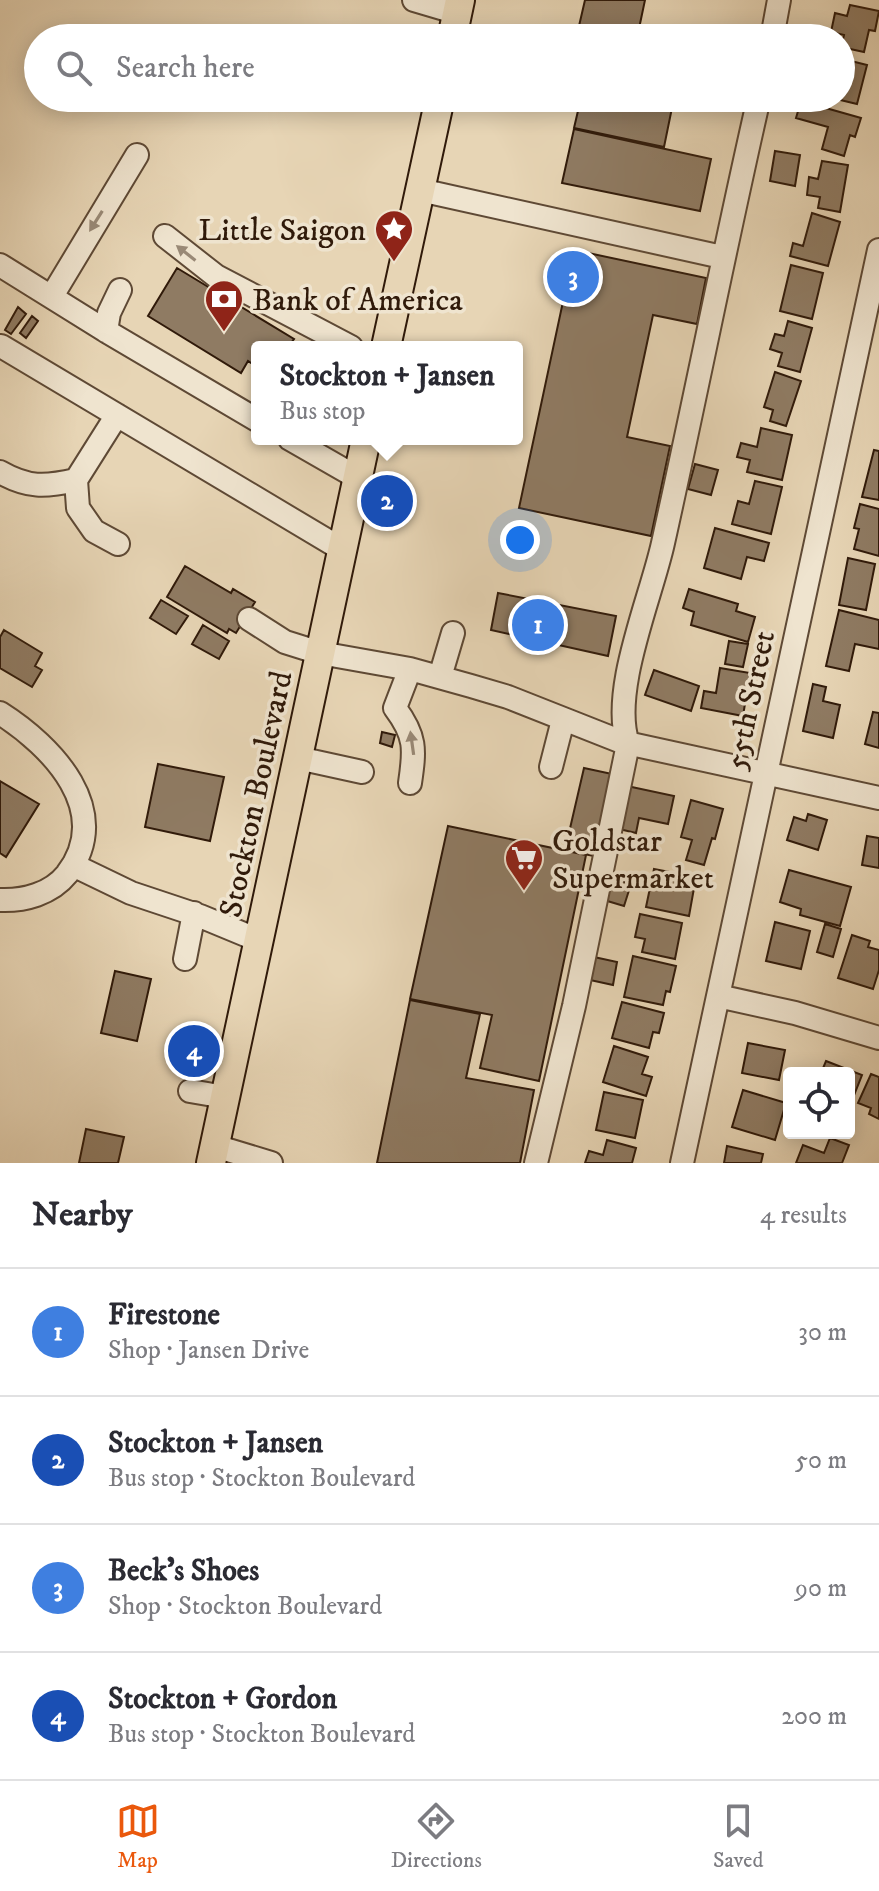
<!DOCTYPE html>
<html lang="en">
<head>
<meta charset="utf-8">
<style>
	body { margin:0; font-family:"IM FELL DW Pica",serif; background:#f7f7f7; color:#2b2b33 }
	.controls { position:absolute; right:24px; bottom:24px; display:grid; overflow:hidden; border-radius:8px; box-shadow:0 4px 20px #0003 }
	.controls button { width:72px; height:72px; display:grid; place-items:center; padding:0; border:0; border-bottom:2px solid #e1e1e2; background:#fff; color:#2b2b33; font:40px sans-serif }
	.you { position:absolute; left:520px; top:540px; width:28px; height:28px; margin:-20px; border:6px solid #fff; border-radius:50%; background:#1a73e8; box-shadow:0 0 0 12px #1a73e833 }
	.badge { display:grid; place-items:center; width:52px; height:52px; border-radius:50%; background:#ea580c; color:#fff; font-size:26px; font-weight:700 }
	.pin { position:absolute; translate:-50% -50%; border:4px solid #fff; box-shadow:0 2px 8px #0006 }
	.popup { position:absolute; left:251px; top:341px; width:272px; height:104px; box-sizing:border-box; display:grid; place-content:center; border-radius:8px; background:#fff; filter:drop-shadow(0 2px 6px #0005); font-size:26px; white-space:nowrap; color:#7c7c81 }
	.popup b { font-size:30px; color:#2b2b33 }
	.popup::after { content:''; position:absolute; left:50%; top:100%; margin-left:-16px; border:16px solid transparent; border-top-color:#fff }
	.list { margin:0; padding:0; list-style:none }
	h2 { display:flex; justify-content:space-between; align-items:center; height:104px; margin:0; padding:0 32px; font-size:34px }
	h2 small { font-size:26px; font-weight:400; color:#7c7c81 }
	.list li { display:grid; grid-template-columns:52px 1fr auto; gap:24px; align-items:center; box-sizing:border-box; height:128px; padding:0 32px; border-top:2px solid #e1e1e2 }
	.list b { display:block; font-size:30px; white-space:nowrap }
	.list p { margin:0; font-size:26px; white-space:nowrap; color:#7c7c81 }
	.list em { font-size:26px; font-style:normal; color:#7c7c81 }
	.icon { flex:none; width:44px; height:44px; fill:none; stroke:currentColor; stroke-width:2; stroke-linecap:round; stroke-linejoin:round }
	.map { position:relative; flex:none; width:879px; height:1163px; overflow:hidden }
	.search { position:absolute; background:#fff; box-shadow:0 4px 20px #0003; left:24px; right:24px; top:24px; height:88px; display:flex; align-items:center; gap:20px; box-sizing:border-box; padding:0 28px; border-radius:44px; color:#7c7c81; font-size:30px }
	.sheet { height:616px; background:#fff }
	nav { display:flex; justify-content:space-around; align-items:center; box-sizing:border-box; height:112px; border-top:2px solid #e1e1e2; background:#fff; font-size:22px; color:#7c7c81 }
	nav a { display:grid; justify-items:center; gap:4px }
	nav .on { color:#ea580c }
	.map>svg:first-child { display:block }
	.building { fill:#8f7b63; stroke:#301a0a; stroke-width:2 }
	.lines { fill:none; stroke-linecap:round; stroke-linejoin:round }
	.minor-casing { stroke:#5e4935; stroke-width:26 }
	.major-casing { stroke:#301a0a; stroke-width:32 }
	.minor { stroke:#efe4cf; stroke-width:22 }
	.major { stroke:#e7d5b5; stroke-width:28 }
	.oneway { fill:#998976 }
	.labels { text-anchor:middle; stroke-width:7; stroke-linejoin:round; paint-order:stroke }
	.poi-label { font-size:32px; fill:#301a0a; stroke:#efe4cf; text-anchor:start }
	.street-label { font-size:32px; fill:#301a0a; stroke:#efe4cf }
</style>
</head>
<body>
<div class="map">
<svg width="879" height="1163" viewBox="0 0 879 1163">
	<rect width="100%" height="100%" fill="#e7d5b5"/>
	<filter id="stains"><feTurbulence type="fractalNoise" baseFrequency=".0025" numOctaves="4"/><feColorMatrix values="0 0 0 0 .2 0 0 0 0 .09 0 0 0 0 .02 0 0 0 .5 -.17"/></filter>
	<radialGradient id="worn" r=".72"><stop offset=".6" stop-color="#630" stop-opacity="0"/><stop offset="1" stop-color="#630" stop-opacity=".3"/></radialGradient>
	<path class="building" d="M 585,0 L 645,0 L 637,38 L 579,26 Z
		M 850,5 L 879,11 L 875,31 L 869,30 L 864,52 L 841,47 L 844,35 L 831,32 L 835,13 L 847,16 Z
		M 843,59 L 867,65 L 857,104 L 832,98 L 841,98 Z
		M 581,98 L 674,98 L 664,147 L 574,128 Z
		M 801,101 L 861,118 L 855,137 L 850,135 L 844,156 L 822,149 L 828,127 L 796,118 Z
		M 574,129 L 711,159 L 700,211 L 562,183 Z
		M 775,151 L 800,155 L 795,186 L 770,181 Z
		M 822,161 L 848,165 L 840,212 L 818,208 L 820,197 L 807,195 L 809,177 L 818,179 Z
		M 812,213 L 840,222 L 828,266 L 790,256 L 793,243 L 803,246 Z
		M 574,250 L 706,278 L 697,324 L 653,315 L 627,437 L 670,446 L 651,536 L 519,508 Z
		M 791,265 L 823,273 L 812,319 L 780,311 Z
		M 177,268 L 294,339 L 288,347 L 257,347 L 257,367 L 248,361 L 241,373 L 148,316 Z
		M 18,307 L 26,314 L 11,334 L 5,330 Z
		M 32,316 L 38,321 L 26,338 L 20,333 Z
		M 788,321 L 812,328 L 800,372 L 778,366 L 782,353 L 770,349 L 775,334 L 784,336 Z
		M 775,372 L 801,381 L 786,426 L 770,421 L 773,410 L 764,407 Z
		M 761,428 L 792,435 L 782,480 L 747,472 L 750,460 L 737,457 L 741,443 L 757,447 Z
		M 874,450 L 879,451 L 879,500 L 862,497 Z
		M 695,464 L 718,470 L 711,495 L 688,489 Z
		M 755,481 L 782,487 L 771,534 L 732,524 L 738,501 L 749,504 Z
		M 860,504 L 879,509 L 879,556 L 854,549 L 859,529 L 854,528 Z
		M 715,528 L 769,543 L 764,561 L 747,557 L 741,579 L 704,568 Z
		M 848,558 L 875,564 L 866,610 L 839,605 Z
		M 185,566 L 231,593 L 233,589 L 255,602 L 236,633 L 229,629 L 227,633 L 167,597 Z
		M 689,589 L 738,604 L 736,611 L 755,617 L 748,642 L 691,625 L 694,612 L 683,608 Z
		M 498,593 L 616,616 L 608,656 L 491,630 Z
		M 161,600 L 188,616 L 176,634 L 150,618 Z
		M 839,610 L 879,620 L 879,649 L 855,644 L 849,671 L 826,666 Z
		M 203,625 L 229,641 L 219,659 L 192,644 Z
		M 4,630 L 42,653 L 35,666 L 42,670 L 32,687 L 0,668 L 0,637 Z
		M 729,641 L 748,644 L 743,667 L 725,664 Z
		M 720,668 L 750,673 L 743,716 L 701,708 L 704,691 L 716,693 Z
		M 654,670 L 699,686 L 691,711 L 645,695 Z
		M 813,684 L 826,687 L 823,701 L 840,705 L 833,738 L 803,731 Z
		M 873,712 L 879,713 L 879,748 L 865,744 Z
		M 382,732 L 395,735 L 392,747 L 380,743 Z
		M 158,764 L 224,777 L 210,841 L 145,827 Z
		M 584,768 L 612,774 L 594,856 L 565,850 Z
		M 0,781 L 39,804 L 6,857 L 0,853 Z
		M 627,786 L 674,796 L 668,824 L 639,818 L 636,833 L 619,829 Z
		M 691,800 L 723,809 L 715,839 L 712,838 L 704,865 L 686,860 L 692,840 L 681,837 Z
		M 808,814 L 827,820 L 818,850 L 787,840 L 794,817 L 806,821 Z
		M 448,826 L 586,855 L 539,1081 L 480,1068 L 492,1015 L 410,999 Z
		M 867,836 L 879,838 L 879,868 L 862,865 Z
		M 654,869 L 696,877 L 689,916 L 646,907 Z
		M 789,870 L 851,887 L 840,926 L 800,915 L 801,909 L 780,902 Z
		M 611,878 L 631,884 L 624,906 L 604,900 Z
		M 640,914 L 682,923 L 675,959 L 642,952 L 645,939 L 635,937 Z
		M 775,922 L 810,931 L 801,969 L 766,961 Z
		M 825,924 L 841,929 L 833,957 L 817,952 Z
		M 852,935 L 870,941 L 868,947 L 879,950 L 879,970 L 873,989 L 838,978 Z
		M 633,956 L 676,966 L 670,992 L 666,991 L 663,1005 L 624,997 Z
		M 594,957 L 617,962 L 613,985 L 590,980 Z
		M 115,971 L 151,979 L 137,1041 L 101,1033 Z
		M 410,1000 L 480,1014 L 466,1078 L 534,1090 L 520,1163 L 377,1163 Z
		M 622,1002 L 664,1013 L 659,1033 L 653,1032 L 649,1048 L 612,1038 Z
		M 748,1043 L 785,1050 L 779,1080 L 742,1073 Z
		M 614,1046 L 648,1057 L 642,1074 L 652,1077 L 646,1096 L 603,1082 Z
		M 826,1061 L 862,1075 L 849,1108 L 849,1073 L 821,1073 Z
		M 871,1074 L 879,1077 L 879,1119 L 869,1114 L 871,1108 L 858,1103 Z
		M 743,1090 L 786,1103 L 775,1140 L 732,1127 Z
		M 604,1092 L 643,1100 L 635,1138 L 596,1130 Z
		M 86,1129 L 124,1137 L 118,1163 L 79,1163 Z
		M 830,1138 L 849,1145 L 842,1163 L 796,1163 L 803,1145 L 824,1153 Z
		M 607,1140 L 636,1148 L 632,1163 L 585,1163 L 589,1151 L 603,1155 Z
		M 727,1146 L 763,1154 L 761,1163 L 724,1163 Z"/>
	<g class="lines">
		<g class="minor-casing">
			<path id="minor" d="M 414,0 L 458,13
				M 772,38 L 779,0
				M 420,190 L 722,257
				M 165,236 L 216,276 L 351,347
				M 0,265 L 106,331 L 257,420
				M 52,296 L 137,155
				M 106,331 L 109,313 L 120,290
				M 1,346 L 343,550
				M 117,415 L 76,480 L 78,508 L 94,531 L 118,544
				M 290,439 L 358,478
				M 0,472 C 28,488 45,487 76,480
				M 249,619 L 285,642 L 320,653 L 410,669 L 471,686 L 508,697 L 622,742 L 879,798
				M 440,677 L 453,633
				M 0,713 C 52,746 115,811 67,874 C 51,894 24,901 0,900
				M 298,758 L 362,772
				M 551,767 L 563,720
				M 410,783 C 415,749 416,736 395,708 L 410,669
				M 73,865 L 131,893 L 200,916 L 258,940
				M 185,959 L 194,913
				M 718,996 L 795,1013 L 879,1038
				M 190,1091 L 225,1097
				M 215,1146 L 271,1163
				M 536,1163 L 574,1006 L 628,744 C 610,691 651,598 663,543 C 696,395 725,246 759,98
				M 682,1163 L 879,250"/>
		</g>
		<g class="major-casing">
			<path id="major" d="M 452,38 L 460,0
				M 386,347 L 440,98
				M 211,1163 L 366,439"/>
		</g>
		<use href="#minor" class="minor"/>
		<use href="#major" class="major"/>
	</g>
	<defs><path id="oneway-solid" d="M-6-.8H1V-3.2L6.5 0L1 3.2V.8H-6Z" transform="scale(2)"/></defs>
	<g class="oneway">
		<use href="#oneway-solid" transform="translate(96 221) rotate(122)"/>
		<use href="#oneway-solid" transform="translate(186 253) rotate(-142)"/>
		<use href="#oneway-solid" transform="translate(412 743) rotate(-98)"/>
	</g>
	<defs>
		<g id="sight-pin" transform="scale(2)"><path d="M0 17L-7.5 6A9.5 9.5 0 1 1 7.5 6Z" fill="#8f2418" stroke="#efe4cf"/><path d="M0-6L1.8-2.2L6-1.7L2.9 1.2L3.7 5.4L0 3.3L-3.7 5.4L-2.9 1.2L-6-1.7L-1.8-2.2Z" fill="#fff"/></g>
		<g id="bank-pin" transform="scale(2)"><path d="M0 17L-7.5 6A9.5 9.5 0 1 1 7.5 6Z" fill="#8f2418" stroke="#efe4cf"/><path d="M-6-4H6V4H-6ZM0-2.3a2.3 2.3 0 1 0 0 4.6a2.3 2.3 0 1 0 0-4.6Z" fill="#fff"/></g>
		<g id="supermarket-pin" transform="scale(2)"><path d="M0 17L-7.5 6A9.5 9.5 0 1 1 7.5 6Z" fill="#8f2418" stroke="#efe4cf"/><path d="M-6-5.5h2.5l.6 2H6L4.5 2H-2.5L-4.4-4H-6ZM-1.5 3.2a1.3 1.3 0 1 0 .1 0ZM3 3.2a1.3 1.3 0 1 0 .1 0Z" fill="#fff"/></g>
	</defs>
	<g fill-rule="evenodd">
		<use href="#sight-pin" x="394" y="229"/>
		<use href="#bank-pin" x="224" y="299"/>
		<use href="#supermarket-pin" x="524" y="858"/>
	</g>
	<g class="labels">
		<g class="poi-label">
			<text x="366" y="240" text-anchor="end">Little Saigon</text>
			<text x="252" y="310">Bank of America</text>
			<text x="552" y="851">Goldstar<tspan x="552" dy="37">Supermarket</tspan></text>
		</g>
		<g class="street-label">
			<text transform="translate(749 700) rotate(-78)" y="11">55th Street</text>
			<text transform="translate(255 794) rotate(-78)" y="11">Stockton Boulevard</text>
		</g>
	</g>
	<rect width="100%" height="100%" filter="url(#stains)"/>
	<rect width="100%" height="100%" fill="url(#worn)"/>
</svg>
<div class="controls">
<button><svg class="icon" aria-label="locate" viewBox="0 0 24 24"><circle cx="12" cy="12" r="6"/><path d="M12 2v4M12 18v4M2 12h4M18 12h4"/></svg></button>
</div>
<div class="you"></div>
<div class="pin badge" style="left:538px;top:625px;background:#3f7fe0">1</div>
<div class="pin badge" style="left:387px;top:501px;background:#1a4fb4">2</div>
<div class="popup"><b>Stockton + Jansen</b>Bus stop</div>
<div class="pin badge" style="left:573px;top:277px;background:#3f7fe0">3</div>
<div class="pin badge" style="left:194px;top:1051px;background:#1a4fb4">4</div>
<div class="search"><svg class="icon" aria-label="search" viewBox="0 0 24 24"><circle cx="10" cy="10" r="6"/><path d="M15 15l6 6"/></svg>Search here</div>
</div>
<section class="sheet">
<h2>Nearby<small>4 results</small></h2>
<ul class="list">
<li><span class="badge" style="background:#3f7fe0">1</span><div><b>Firestone</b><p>Shop · Jansen Drive</p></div><em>30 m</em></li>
<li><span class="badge" style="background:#1a4fb4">2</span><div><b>Stockton + Jansen</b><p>Bus stop · Stockton Boulevard</p></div><em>50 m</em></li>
<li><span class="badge" style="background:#3f7fe0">3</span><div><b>Beck's Shoes</b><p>Shop · Stockton Boulevard</p></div><em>90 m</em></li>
<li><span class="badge" style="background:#1a4fb4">4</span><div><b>Stockton + Gordon</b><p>Bus stop · Stockton Boulevard</p></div><em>200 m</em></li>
</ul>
</section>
<nav>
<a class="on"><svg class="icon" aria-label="map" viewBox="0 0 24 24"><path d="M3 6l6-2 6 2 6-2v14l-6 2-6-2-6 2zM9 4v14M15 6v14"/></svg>Map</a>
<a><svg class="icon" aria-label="directions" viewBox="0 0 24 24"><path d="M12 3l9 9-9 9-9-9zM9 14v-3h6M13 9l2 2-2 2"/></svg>Directions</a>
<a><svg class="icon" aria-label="saved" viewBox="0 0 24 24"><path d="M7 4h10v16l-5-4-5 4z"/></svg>Saved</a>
</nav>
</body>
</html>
